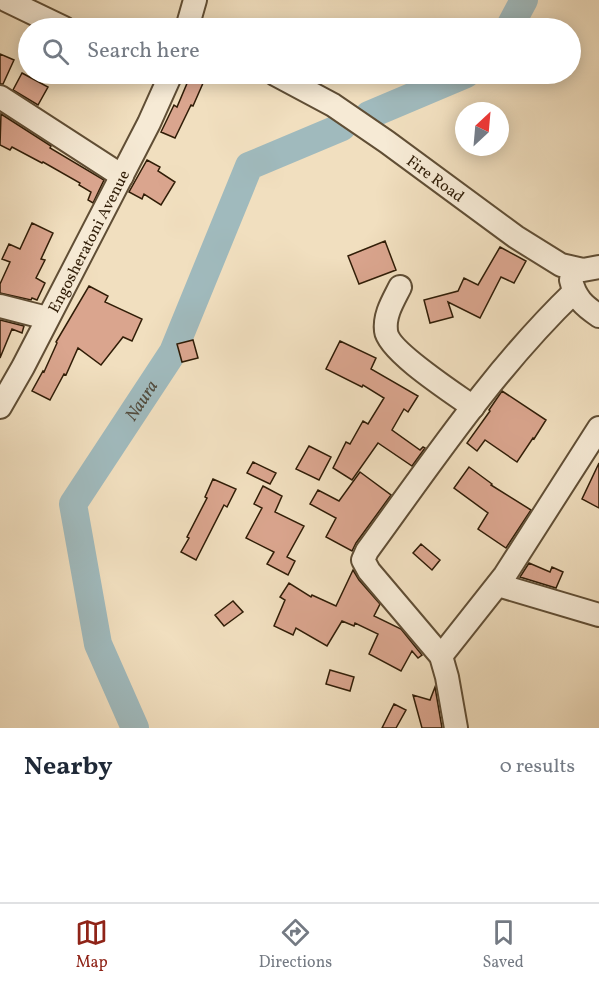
<!DOCTYPE html>
<html lang="en">
<head>
<meta charset="utf-8">
<style>
	body { margin:0; font-family:Vollkorn,serif; background:#f2f2f3; color:#1f2937 }
	.compass { position:absolute; left:455px; top:102px; width:54px; height:54px; border-radius:50%; background:#fff; box-shadow:0 3px 15px #0003; rotate:26deg }
	.list { margin:0; padding:0; list-style:none }
	h2 { display:flex; justify-content:space-between; align-items:center; height:78px; margin:0; padding:0 24px; font-size:26px }
	h2 small { font-size:20px; font-weight:400; color:#747a83 }
	.icon { flex:none; width:33px; height:33px; fill:none; stroke:currentColor; stroke-width:2; stroke-linecap:round; stroke-linejoin:round }
	.map { position:relative; flex:none; width:599px; height:728px; overflow:hidden }
	.search { position:absolute; background:#fff; box-shadow:0 3px 15px #0003; left:18px; right:18px; top:18px; height:66px; display:flex; align-items:center; gap:15px; box-sizing:border-box; padding:0 21px; border-radius:33px; color:#747a83; font-size:22px }
	.sheet { height:174px; background:#fff }
	nav { display:flex; justify-content:space-around; align-items:center; box-sizing:border-box; height:84px; border-top:2px solid #e0e1e3; background:#fff; font-size:16px; color:#747a83 }
	nav a { display:grid; justify-items:center; gap:3px }
	nav .on { color:#8f2418 }
	.map>svg:first-child { display:block }
	.lines { fill:none; stroke-linecap:round; stroke-linejoin:round }
	.river { stroke:#a0babd; stroke-width:28 }
	.building { fill:#daa58e; stroke:#301d07; stroke-width:1.5 }
	.minor-casing { stroke:#604e35; stroke-width:26 }
	.minor { stroke:#f6ead5; stroke-width:22 }
	.labels { text-anchor:middle; stroke-width:6; stroke-linejoin:round; paint-order:stroke }
	.street-label { font-size:16px; fill:#301d07; stroke:#f6ead5 }
	.water-label { font-size:18px; font-style:italic; fill:#524c3e; stroke:#f6ead5 }
</style>
</head>
<body>
<div class="map">
<svg width="599" height="728" viewBox="0 0 599 728">
	<rect width="100%" height="100%" fill="#f1dfbf"/>
	<filter id="stains"><feTurbulence type="fractalNoise" baseFrequency=".00333" numOctaves="4"/><feColorMatrix values="0 0 0 0 .2 0 0 0 0 .09 0 0 0 0 .02 0 0 0 .5 -.17"/></filter>
	<radialGradient id="worn" r=".72"><stop offset=".6" stop-color="#630" stop-opacity="0"/><stop offset="1" stop-color="#630" stop-opacity=".3"/></radialGradient>
	<g class="lines">
		<g class="river">
			<path d="M 509,28 L 524,0"/>
			<path d="M 369,115 L 466,74"/>
			<path id="s1" d="M 135,728 L 98,644 L 73,504 L 173,352 L 249,166 L 342,127"/>
		</g>
	</g>
	<path class="building" d="M 0,54 L 14,60 L 3,84 L 0,84 Z
		M 22,73 L 48,87 L 38,105 L 13,90 Z
		M 191,74 L 207,74 L 193,106 L 191,105 L 175,138 L 161,132 L 174,105 L 177,107 Z
		M 1,114 L 51,146 L 50,148 L 104,180 L 93,203 L 88,200 L 91,192 L 79,185 L 80,183 L 43,162 L 42,163 L 12,147 L 10,150 L 0,145 Z
		M 147,160 L 160,167 L 158,171 L 175,182 L 161,205 L 144,194 L 142,199 L 129,192 Z
		M 32,223 L 53,233 L 41,259 L 45,260 L 36,278 L 45,283 L 37,300 L 32,298 L 31,300 L 0,293 L 0,284 L 10,262 L 2,259 L 9,244 L 20,249 Z
		M 385,241 L 396,270 L 359,284 L 348,256 Z
		M 500,247 L 526,261 L 514,283 L 501,277 L 480,318 L 448,302 L 453,317 L 430,323 L 424,300 L 458,291 L 464,278 L 478,285 Z
		M 89,286 L 108,296 L 105,302 L 142,319 L 132,341 L 123,337 L 101,365 L 78,348 L 66,375 L 64,374 L 50,400 L 32,391 L 43,371 L 44,372 L 57,343 L 56,342 Z
		M 0,320 L 24,326 L 22,333 L 12,329 L 0,358 Z
		M 193,340 L 198,358 L 182,362 L 177,344 Z
		M 340,341 L 376,358 L 371,369 L 418,396 L 408,412 L 404,409 L 392,430 L 420,450 L 423,447 L 425,448 L 412,466 L 378,443 L 352,480 L 333,468 L 346,442 L 350,444 L 363,421 L 368,424 L 384,398 L 363,385 L 362,387 L 326,369 Z
		M 502,391 L 546,420 L 534,439 L 533,438 L 517,462 L 485,440 L 477,451 L 467,443 L 490,411 L 489,410 Z
		M 309,446 L 331,457 L 319,480 L 296,469 Z
		M 253,462 L 276,473 L 270,484 L 247,473 Z
		M 599,463 L 599,508 L 582,499 Z
		M 469,467 L 492,484 L 491,485 L 531,510 L 506,548 L 478,529 L 488,513 L 454,488 Z
		M 360,472 L 391,495 L 356,543 L 352,551 L 326,537 L 336,518 L 310,504 L 318,490 L 339,501 Z
		M 213,479 L 236,489 L 227,507 L 224,505 L 196,560 L 181,552 L 189,538 L 187,537 L 207,498 L 205,497 Z
		M 263,486 L 282,496 L 275,512 L 304,526 L 287,557 L 295,561 L 288,575 L 267,564 L 274,552 L 246,538 L 262,508 L 254,504 Z
		M 421,544 L 440,560 L 432,570 L 413,553 Z
		M 529,563 L 550,572 L 552,567 L 563,572 L 556,588 L 520,577 Z
		M 353,570 L 359,580 L 380,604 L 374,616 L 401,629 L 422,655 L 418,658 L 412,651 L 401,671 L 369,654 L 378,634 L 355,623 L 354,626 L 342,621 L 327,646 L 296,628 L 293,635 L 274,626 L 285,600 L 280,597 L 289,583 L 311,597 L 312,595 L 336,606 Z
		M 233,601 L 243,612 L 224,626 L 215,615 Z
		M 330,670 L 354,677 L 350,691 L 326,684 Z
		M 435,687 L 442,728 L 422,728 L 413,695 L 430,700 Z
		M 394,704 L 406,710 L 396,728 L 382,728 Z"/>
	<g class="lines">
		<g class="minor-casing">
			<g id="minor">
				<path d="M 6,0 L 64,28"/>
				<path d="M 187,28 L 195,0"/>
				<path id="s2" d="M 275,74 L 333,105 L 387,142 L 516,237 L 561,265 L 583,270 L 599,267"/>
				<path d="M 0,97 L 122,176"/>
				<path d="M 571,280 C 575,298 584,306 599,316"/>
				<path d="M 400,287 C 393,301 384,315 386,331 C 388,351 455,394 473,407"/>
				<path d="M 0,306 L 47,318"/>
				<path id="s3" d="M 0,407 L 23,367 L 149,123 L 171,74"/>
				<path d="M 498,585 L 599,615"/>
				<path d="M 441,656 L 505,575 L 599,428"/>
				<path d="M 456,728 L 447,677 L 441,656 L 369,571 L 363,560 L 367,551 C 432,462 494,369 574,292"/>
			</g>
		</g>
		<use href="#minor" class="minor"/>
	</g>
	<g class="labels">
		<g class="street-label">
			<text dy="6" stroke="none"><textPath href="#s2" startOffset="192">Fire Road</textPath></text>
			<text dy="6" stroke="none"><textPath href="#s3" startOffset="188">Engosheratoni Avenue</textPath></text>
		</g>
		<g class="water-label">
			<text dy="6" stroke="none"><textPath href="#s1" startOffset="358">Naura</textPath></text>
		</g>
	</g>
	<rect width="100%" height="100%" filter="url(#stains)"/>
	<rect width="100%" height="100%" fill="url(#worn)"/>
</svg>
<svg class="compass" viewBox="-18 -18 36 36"><path d="M0-13l5 13h-10z" fill="#e53935"/><path d="M0 13l5-13h-10z" fill="#747a83"/></svg>
<div class="search"><svg class="icon" aria-label="search" viewBox="0 0 24 24"><circle cx="10" cy="10" r="6"/><path d="M15 15l6 6"/></svg>Search here</div>
</div>
<section class="sheet">
<h2>Nearby<small>0 results</small></h2>
<ul class="list">
</ul>
</section>
<nav>
<a class="on"><svg class="icon" aria-label="map" viewBox="0 0 24 24"><path d="M3 6l6-2 6 2 6-2v14l-6 2-6-2-6 2zM9 4v14M15 6v14"/></svg>Map</a>
<a><svg class="icon" aria-label="directions" viewBox="0 0 24 24"><path d="M12 3l9 9-9 9-9-9zM9 14v-3h6M13 9l2 2-2 2"/></svg>Directions</a>
<a><svg class="icon" aria-label="saved" viewBox="0 0 24 24"><path d="M7 4h10v16l-5-4-5 4z"/></svg>Saved</a>
</nav>
</body>
</html>
